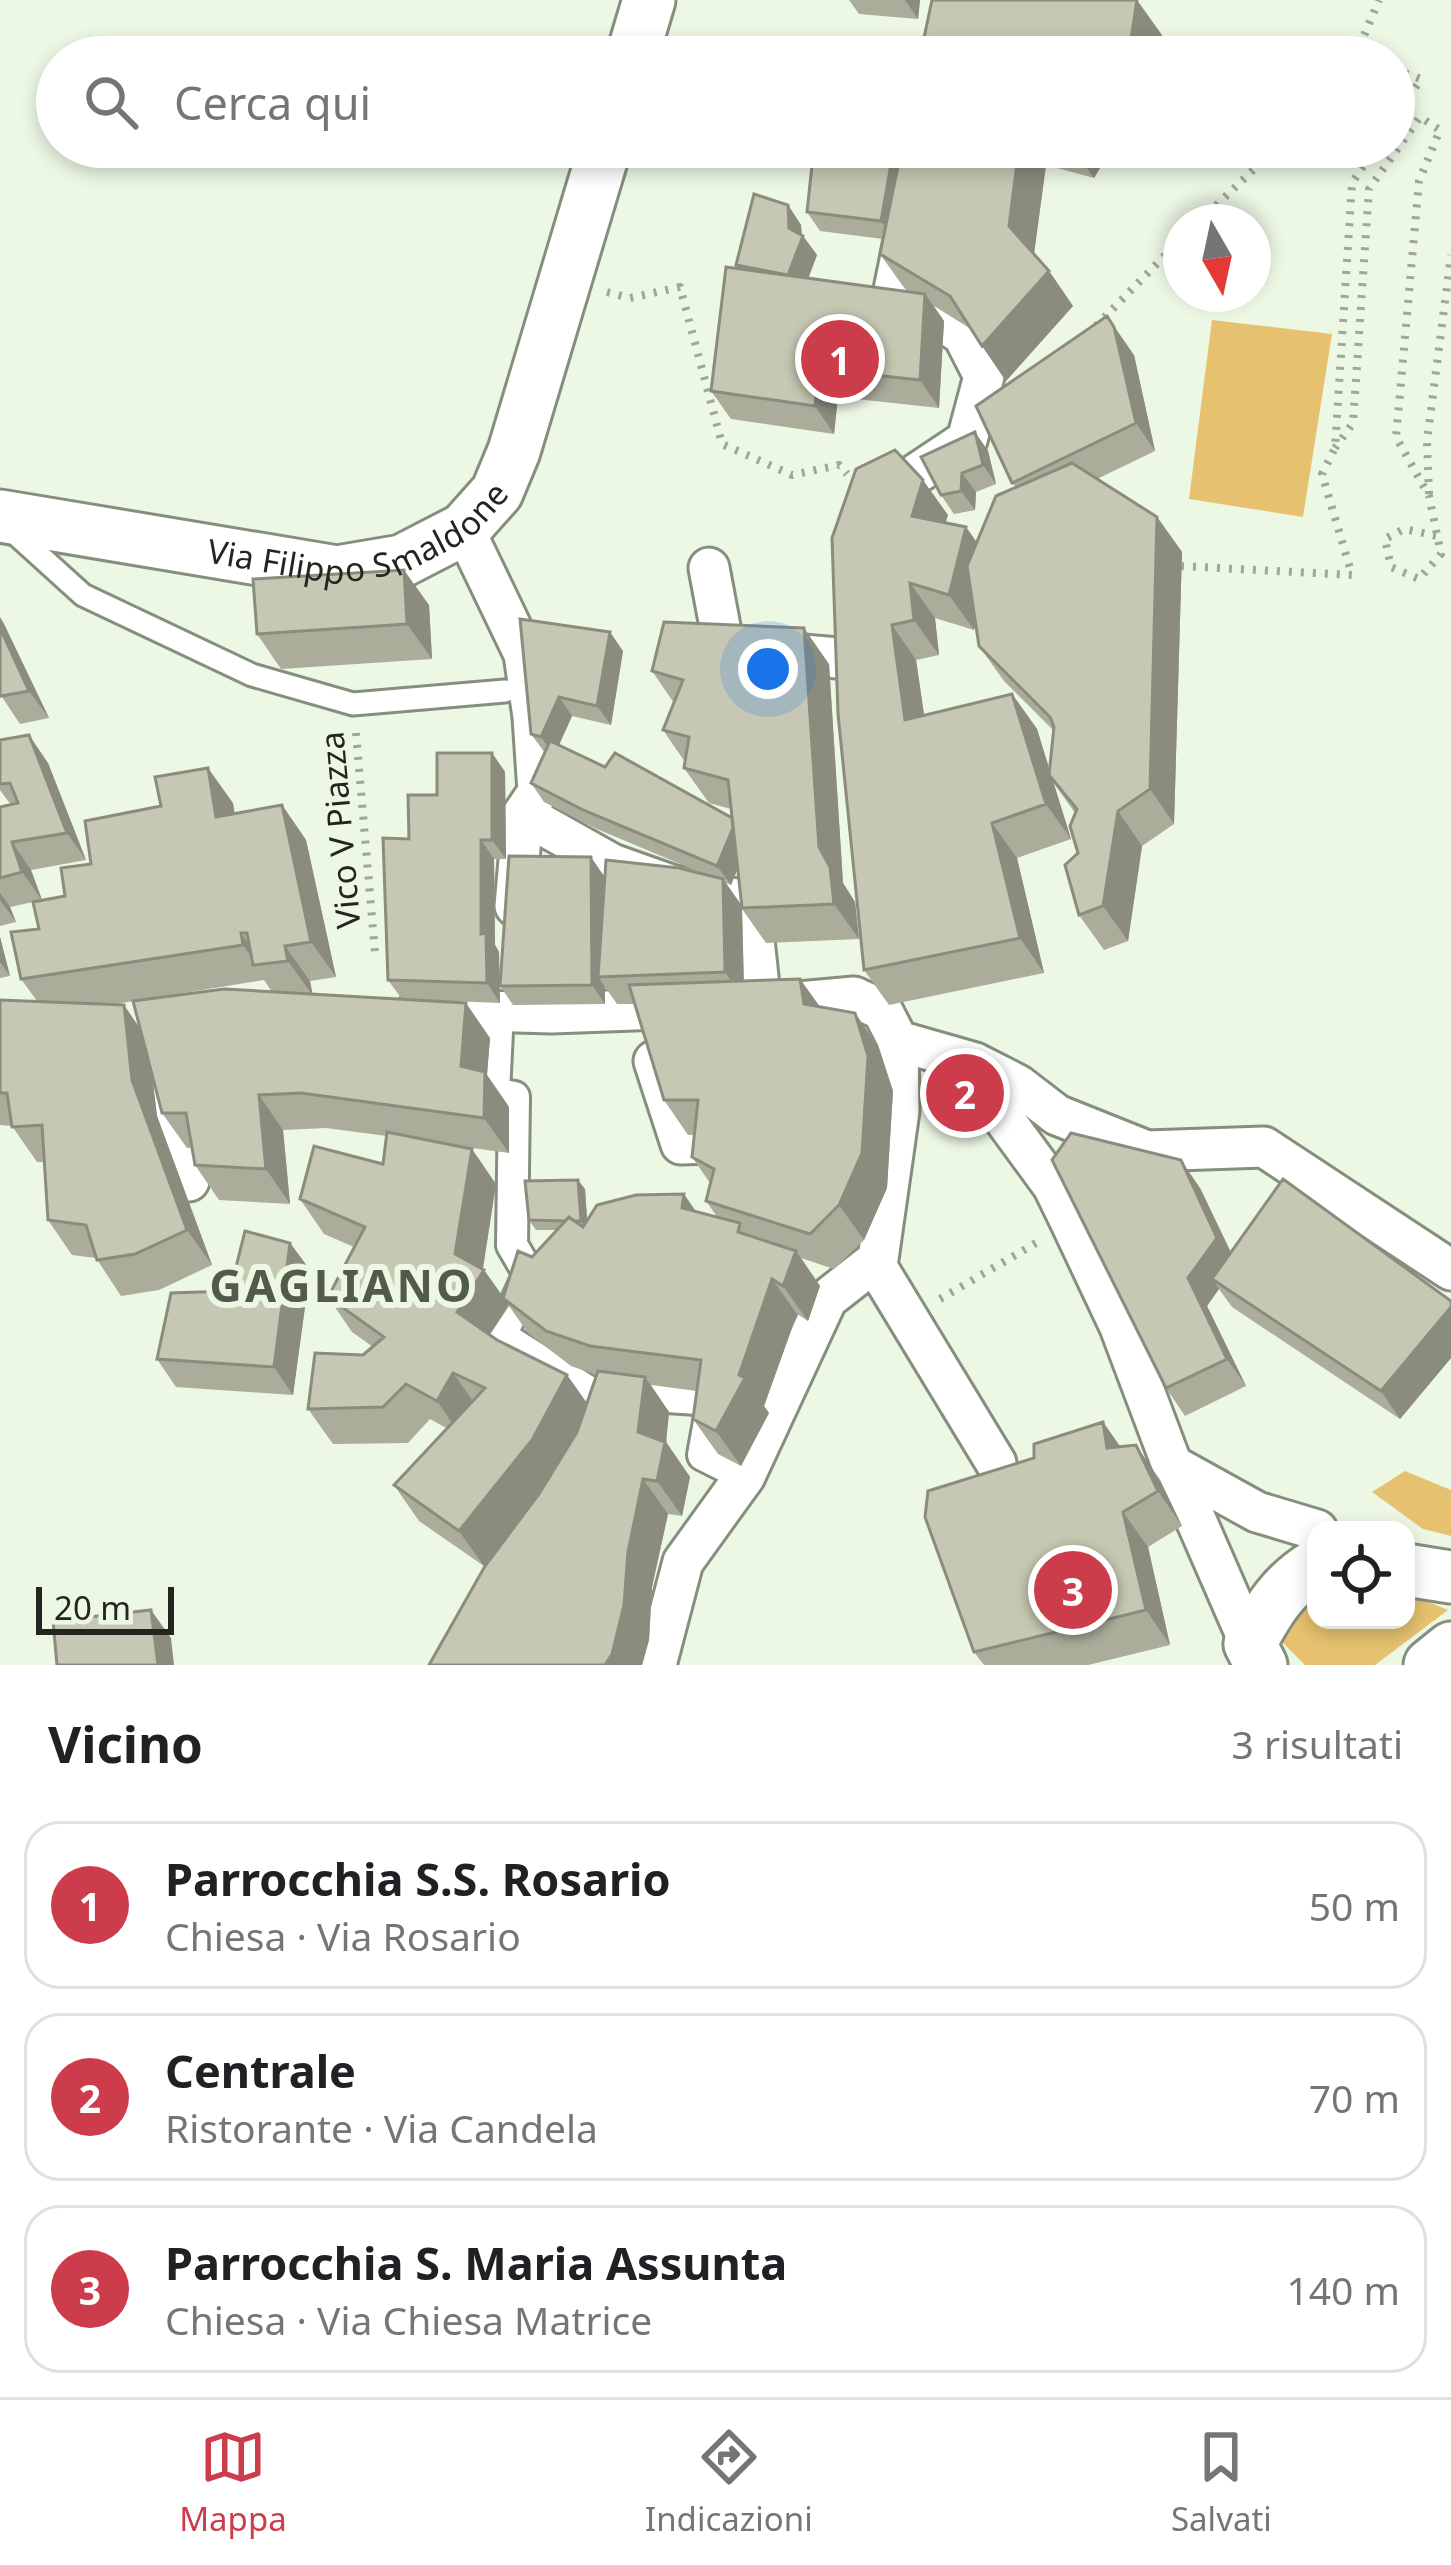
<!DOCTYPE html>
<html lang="it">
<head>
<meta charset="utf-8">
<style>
	body { margin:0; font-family:"Noto Sans",sans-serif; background:#f6f6f6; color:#202124 }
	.controls { position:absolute; right:36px; bottom:36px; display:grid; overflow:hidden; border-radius:24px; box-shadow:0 6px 18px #0003 }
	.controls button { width:108px; height:108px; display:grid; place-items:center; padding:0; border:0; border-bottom:3px solid #e0e0e0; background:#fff; color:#202124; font:60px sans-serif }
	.compass { position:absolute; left:1163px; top:204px; width:108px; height:108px; border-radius:50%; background:#fff; box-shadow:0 6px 18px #0003; rotate:171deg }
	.scale { position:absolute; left:36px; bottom:30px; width:138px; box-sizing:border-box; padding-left:12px; border:6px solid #22261f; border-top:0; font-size:33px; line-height:42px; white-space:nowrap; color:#22261f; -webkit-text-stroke:9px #ecf7e4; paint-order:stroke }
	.you { position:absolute; left:768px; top:669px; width:42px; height:42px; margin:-30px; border:9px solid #fff; border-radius:50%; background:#1a73e8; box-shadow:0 0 0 18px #1a73e833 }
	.badge { display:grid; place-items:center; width:78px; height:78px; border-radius:50%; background:#cc3c4a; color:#fff; font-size:39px; font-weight:700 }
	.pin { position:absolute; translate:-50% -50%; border:6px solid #fff; box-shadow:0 3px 12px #0006 }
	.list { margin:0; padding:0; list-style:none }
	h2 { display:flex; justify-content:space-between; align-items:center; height:156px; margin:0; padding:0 48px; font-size:51px }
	h2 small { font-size:39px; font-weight:400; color:#757577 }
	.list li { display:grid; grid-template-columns:78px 1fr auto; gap:36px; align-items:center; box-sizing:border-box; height:168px; margin:0 24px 24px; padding:0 24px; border:3px solid #e0e0e0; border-radius:36px }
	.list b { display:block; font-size:45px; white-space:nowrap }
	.list p { margin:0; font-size:39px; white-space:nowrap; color:#757577 }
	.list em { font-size:39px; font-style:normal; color:#757577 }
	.icon { flex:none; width:66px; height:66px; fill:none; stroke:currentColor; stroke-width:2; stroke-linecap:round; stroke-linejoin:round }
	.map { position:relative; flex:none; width:1451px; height:1665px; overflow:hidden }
	.search { position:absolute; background:#fff; box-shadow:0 6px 18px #0003; left:36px; right:36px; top:36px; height:132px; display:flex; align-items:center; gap:30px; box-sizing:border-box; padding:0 42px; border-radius:66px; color:#757577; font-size:45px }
	.sheet { height:732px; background:#fff }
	nav { display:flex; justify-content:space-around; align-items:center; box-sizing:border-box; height:168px; border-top:3px solid #e0e0e0; background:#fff; font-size:33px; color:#757577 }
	nav a { display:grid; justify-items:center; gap:6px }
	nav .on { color:#cc3c4a }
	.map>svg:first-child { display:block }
	.green { fill:#e6c270 }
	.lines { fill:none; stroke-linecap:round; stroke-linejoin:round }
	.service-casing { stroke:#858f7d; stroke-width:27 }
	.pedestrian-casing { stroke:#858f7d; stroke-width:36 }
	.minor-casing { stroke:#858f7d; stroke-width:45 }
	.tertiary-casing { stroke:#858f7d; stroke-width:57 }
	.path { stroke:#9fa799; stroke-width:8; stroke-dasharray:3 9; stroke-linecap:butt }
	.service { stroke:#fff; stroke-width:21 }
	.pedestrian { stroke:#fff; stroke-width:30 }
	.minor { stroke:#fff; stroke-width:39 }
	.tertiary { stroke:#fff; stroke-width:51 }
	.wall { fill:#abac9a; fill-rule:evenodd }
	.shaded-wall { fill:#8b8c7d }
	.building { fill:#c7c8b3; stroke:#8b8c7d; stroke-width:3 }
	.labels { text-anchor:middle; stroke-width:12; stroke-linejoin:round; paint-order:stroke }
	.street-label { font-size:33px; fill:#22261f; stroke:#ecf7e4 }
	.district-label { font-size:45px; font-weight:bold; letter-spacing:3px; fill:#525b4b; stroke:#ecf7e4 }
</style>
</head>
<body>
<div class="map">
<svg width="1451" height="1665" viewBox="0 0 1451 1665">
	<rect width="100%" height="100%" fill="#ecf7e4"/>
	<path class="green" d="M 1212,320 L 1332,334 L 1303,517 L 1189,499 Z
		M 1405,1471 L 1451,1490 L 1451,1536 L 1423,1529 L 1372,1492 Z
		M 1316,1589 L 1316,1620 L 1406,1620 L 1406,1593 L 1448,1610 L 1375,1665 L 1305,1665 L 1283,1643 L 1292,1600 Z"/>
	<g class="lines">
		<g class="service-casing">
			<path id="service" d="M 9,528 L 83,595 L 252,675 L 353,704 L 505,691"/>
		</g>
		<g class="pedestrian-casing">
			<path id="pedestrian" d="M 498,1011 L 494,1093 L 514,1097 L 512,1245
				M 512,1245 L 529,1274 L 501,1336 L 589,1392 L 713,1400 L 703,1455 L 745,1476"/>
		</g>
		<g class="minor-casing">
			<path id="minor" d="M 874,502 L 967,440 L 984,376 L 963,335 L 894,290 L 923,147
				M 464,529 L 524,654 L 533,717 L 538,792 L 523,814 L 515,906
				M 709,568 L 724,648 L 849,659
				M 523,814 L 612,864 L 671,885 L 750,902 L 761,1005
				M 765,1005 L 854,997 L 882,1010 L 898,1041 L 975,1063 L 1018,1085 L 1057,1115 L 1147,1151 L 1264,1147 L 1451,1270
				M 418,1009 L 552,1013 L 689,1008
				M 654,1061 L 681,1144 L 712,1143
				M 975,1063 L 993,1104 L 1053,1186 L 1071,1223 L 1120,1327 L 1172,1465 L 1250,1644
				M 163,1082 L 189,1181
				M 874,1262 L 996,1463
				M 1172,1465 L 1257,1512 L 1317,1530
				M 656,1665 L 683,1562 L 745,1476 L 827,1299 L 878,1259 L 899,1111 L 898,1041"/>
		</g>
		<g class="tertiary-casing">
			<g id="tertiary">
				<path d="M 632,57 L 649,0"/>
				<path id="s1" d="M 0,516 L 337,572 L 402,561 L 464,529 L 497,492 L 514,451 L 605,147"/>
				<path d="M 1406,1570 L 1451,1577"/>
				<path d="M 1261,1665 L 1250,1644 C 1268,1610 1283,1585 1316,1565"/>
				<path d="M 1430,1665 L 1451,1648"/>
			</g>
		</g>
		<path class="path" d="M 1355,57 L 1379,0
			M 1394,69 L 1421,79 L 1394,120
			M 1199,222 L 1277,147
			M 607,292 L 630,298 L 680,287 L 722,444 L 792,475 L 839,465 L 847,474
			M 1096,326 L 1181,239
			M 1335,448 L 1353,423 L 1369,189 L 1420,117 L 1440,130 L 1419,181 L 1396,437 L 1429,496 L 1441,554 L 1419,579 L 1391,567 L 1385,539 L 1404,529 L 1438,536
			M 1429,494 L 1427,441 L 1451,255
			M 1181,566 L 1352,575 L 1322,474 L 1335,448 L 1352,183 L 1376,147
			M 356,733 L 375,953
			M 940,1299 L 1036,1243"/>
		<use href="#service" class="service"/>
		<use href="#pedestrian" class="pedestrian"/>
		<use href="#minor" class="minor"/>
		<use href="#tertiary" class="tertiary"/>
	</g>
	<path class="wall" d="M 849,0 L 920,0 L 918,19 L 859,14 Z
		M 814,147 L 1113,147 L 1094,178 L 1046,165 L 1034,254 L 1049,271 L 1073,306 L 1006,381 L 971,329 L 934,306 L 944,321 L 939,408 L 838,397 L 834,434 L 731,419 L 711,391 L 738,268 L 736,265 L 788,205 L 801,225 L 802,235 L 817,255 L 808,278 L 910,292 L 905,289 L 880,254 L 883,239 L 820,231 L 807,212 Z
		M 1134,355 L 1155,451 L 1097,479 L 1157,517 L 1182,552 L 1174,824 L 1142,846 L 1128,941 L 1104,950 L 1079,915 L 1075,813 L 1053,782 L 1071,839 L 1017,858 L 1044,973 L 889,1005 L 864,970 L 838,714 L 948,515 L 945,523 L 977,542 L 1016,487 L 1012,483 ZM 935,618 L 974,630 L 975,622 L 979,646 L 1004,681 L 1053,730 L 1049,769 L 1037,729 L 1012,694 L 924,715 L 916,660 L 939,655 Z
		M 975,432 L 988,451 L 996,484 L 976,492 L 975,510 L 954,514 L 941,495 Z
		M 429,605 L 432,659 L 281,669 L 257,634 Z
		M 520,619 L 623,651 L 611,725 L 572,716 L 559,745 L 605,767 L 732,818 L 731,809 L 709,803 L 684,768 L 685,762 L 663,730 L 674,703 L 652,671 L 829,664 L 843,883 L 855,902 L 859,939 L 766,943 L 742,909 L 744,981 L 800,979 L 820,1007 L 855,1013 L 879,1048 L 893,1091 L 887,1188 L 864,1240 L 834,1269 L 801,1258 L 820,1286 L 808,1321 L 797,1314 L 764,1406 L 769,1413 L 741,1466 L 718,1454 L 693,1419 L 697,1391 L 651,1385 L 669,1412 L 666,1442 L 690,1477 L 682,1516 L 668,1514 L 652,1587 L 649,1640 L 642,1665 L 429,1665 L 507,1537 L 484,1566 L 419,1521 L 394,1485 L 448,1429 L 430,1419 L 408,1443 L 333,1444 L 308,1409 L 373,1347 L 352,1332 L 328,1297 L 354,1247 L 324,1234 L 300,1199 L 383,1164 L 387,1136 L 326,1128 L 283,1130 L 290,1204 L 219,1200 L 195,1165 L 192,1148 L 187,1148 L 162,1113 L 152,1075 L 157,1116 L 212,1265 L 159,1290 L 121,1296 L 96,1258 L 72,1255 L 48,1220 L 44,1162 L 37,1162 L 12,1126 L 0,1125 L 0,1000 L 37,1001 L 21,979 L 39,929 L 33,902 L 10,907 L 16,922 L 0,926 L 0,807 L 11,805 L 0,790 L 0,740 L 48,763 L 86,860 L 31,870 L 42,900 L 65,896 L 91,864 L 233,803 L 234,814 L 282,805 L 306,840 L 336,977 L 310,981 L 312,994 L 490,1038 L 487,1075 L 509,1107 L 509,1153 L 458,1146 L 496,1184 L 483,1269 L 503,1297 L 532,1257 L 556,1230 L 536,1230 L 529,1220 L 585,1189 L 587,1221 L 696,1212 L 718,1218 L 706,1201 L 710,1183 L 692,1157 L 694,1135 L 688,1135 L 664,1100 L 634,1004 L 617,1004 L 605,987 L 605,1004 L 513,1005 L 500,986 L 604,876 L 704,874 L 597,829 L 544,802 L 531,783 L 545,753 L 531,734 ZM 737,869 L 741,905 L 726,883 L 731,885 ZM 264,980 L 272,992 L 141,1030 L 109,1005 ZM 509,1306 L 528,1333 L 571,1366 L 597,1375 L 587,1404 L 567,1375 L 490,1335 Z
		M 3,622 L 49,718 L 20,724 L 0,694 Z
		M 492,753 L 505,772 L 506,859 L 494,859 L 495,945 L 499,952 L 500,1003 L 402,999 L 388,980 L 437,795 Z
		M 0,937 L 10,976 L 0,978 Z
		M 1200,1188 L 1231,1253 L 1451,1301 L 1451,1358 L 1400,1419 L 1232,1307 L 1219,1289 L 1207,1306 L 1246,1386 L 1185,1416 L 1166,1388 Z
		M 290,1243 L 310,1270 L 293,1395 L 176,1387 L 157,1359 L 230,1291 Z
		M 1103,1422 L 1120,1446 L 1160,1480 L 1182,1526 L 1148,1547 L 1170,1645 L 1088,1665 L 984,1665 L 974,1652 L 1034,1458 Z"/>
	<path class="shaded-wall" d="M 905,0 L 920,0 L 918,19 Z
		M 1137,0 L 1162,35 L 1158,57 L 1123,57 Z
		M 894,147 L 908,147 L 894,240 L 881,221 Z
		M 1019,147 L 1034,147 L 1046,165 L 1033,261 L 1009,226 Z
		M 1072,147 L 1113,147 L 1094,178 Z
		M 788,205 L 801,225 L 802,239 L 803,236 L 817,255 L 802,295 L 788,276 Z
		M 1049,271 L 1073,306 L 1006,381 L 982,346 Z
		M 925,294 L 944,321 L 939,408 L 920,380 Z
		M 1107,316 L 1134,355 L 1155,451 L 1136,423 Z
		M 819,369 L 838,397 L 834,434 L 815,406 Z
		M 975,432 L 988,451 L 996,484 L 983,465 Z
		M 962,473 L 976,492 L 975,510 L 961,491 Z
		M 923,480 L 948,515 L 937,551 L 912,516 Z
		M 1157,517 L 1182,552 L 1174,824 L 1150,789 Z
		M 966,527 L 991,562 L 974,630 L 949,595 Z
		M 404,570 L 429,605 L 432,659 L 407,624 Z
		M 910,583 L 935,618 L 939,655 L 914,620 Z
		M 0,617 L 3,622 L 49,718 L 29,691 L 0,628 Z
		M 892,625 L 916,660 L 930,755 L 905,720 Z
		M 804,628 L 829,664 L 843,883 L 855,902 L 859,939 L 834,904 L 819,847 Z
		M 610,632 L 623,651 L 611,725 L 597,706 Z
		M 1012,694 L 1037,729 L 1071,839 L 1046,804 Z
		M 559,697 L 572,716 L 554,756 L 541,737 Z
		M 29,735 L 48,763 L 86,860 L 67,833 Z
		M 492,753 L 505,772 L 506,859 L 492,840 Z
		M 208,768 L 233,803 L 241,852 L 216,817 Z
		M 282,805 L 306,840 L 336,977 L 311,942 Z
		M 1118,811 L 1142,846 L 1128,941 L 1103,906 Z
		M 736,820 L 750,839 L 731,885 L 717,866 Z
		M 992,823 L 1017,858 L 1044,973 L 1020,938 Z
		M 481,840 L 494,859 L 495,945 L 499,952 L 500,1003 L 487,983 L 481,934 Z
		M 12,842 L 31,870 L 42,900 L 22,872 Z
		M 591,857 L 604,876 L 598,977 L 605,987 L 605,1004 L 592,985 Z
		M 723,879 L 742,906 L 744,1000 L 725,972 Z
		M 0,893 L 10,907 L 16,922 L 0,900 Z
		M 241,933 L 262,964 L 257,965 L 243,945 Z
		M 0,937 L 10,976 L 0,962 Z
		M 285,946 L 310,981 L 313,996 L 288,961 Z
		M 800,979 L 825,1014 L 804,1004 Z
		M 466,1003 L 490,1038 L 487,1075 L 509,1107 L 509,1153 L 484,1118 L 461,1066 Z
		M 124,1005 L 148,1040 L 157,1116 L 212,1265 L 187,1230 L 132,1080 Z
		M 855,1013 L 879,1048 L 893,1091 L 887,1188 L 864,1240 L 839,1205 Z
		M 259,1095 L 283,1130 L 290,1204 L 266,1169 Z
		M 472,1149 L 496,1184 L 482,1273 L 484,1270 L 509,1305 L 481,1347 L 457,1312 L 455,1254 Z
		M 1181,1160 L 1200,1188 L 1237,1265 L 1212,1279 L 1219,1289 L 1207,1306 L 1246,1386 L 1227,1359 L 1188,1278 Z
		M 578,1180 L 585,1189 L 588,1231 L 581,1221 Z
		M 684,1194 L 708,1229 L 682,1208 Z
		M 290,1243 L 310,1270 L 293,1395 L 274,1367 Z
		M 796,1251 L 820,1286 L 808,1321 L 783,1286 Z
		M 772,1279 L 797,1314 L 764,1406 L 769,1413 L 741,1466 L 716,1431 Z
		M 1451,1307 L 1451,1358 L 1400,1419 L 1381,1391 Z
		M 453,1373 L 478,1408 L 461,1436 L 437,1401 Z
		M 567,1375 L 592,1410 L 557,1475 L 484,1566 L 459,1531 Z
		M 645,1377 L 669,1412 L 666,1442 L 690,1477 L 682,1516 L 657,1481 L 638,1432 Z
		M 1103,1422 L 1127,1457 L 1107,1448 Z
		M 1136,1445 L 1160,1480 L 1182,1526 L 1158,1491 Z
		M 643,1479 L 668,1514 L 652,1587 L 649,1640 L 642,1665 L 605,1665 Z
		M 1123,1512 L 1148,1547 L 1170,1645 L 1146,1610 Z
		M 151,1610 L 171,1638 L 174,1665 L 158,1665 Z"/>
	<path class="building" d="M 932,0 L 1137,0 L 1130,46 L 1123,57 L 920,57 Z
		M 814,147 L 894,147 L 881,221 L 807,212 Z
		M 902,147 L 1019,147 L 1009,226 L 1049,271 L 982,346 L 950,296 L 880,254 Z
		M 754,194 L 788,205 L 789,228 L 803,236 L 788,275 L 736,265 Z
		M 726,267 L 925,294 L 920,380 L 819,369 L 815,406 L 711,391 Z
		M 1107,316 L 1114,327 L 1136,423 L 1012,483 L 976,406 Z
		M 975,432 L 983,465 L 962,473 L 961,491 L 941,495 L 921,457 Z
		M 895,450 L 923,480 L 912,516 L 966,527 L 949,595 L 910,583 L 914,620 L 892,625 L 905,720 L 1012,694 L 1046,804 L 992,823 L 1020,938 L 864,970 L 838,714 L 832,538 L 856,469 Z
		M 1072,463 L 1157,517 L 1150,789 L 1118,811 L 1103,906 L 1079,915 L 1065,865 L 1078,853 L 1070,826 L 1077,809 L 1049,775 L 1054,727 L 1050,717 L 979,646 L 967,566 L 996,496 Z
		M 404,570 L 407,624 L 257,634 L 253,579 Z
		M 520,619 L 610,632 L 597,706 L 559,697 L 541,737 L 531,734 Z
		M 664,622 L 804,628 L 819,847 L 830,867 L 834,904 L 742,908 L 728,780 L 684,768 L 689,737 L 663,730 L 683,680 L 652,671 Z
		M 0,628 L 29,691 L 1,696 L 0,694 Z
		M 29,735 L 67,833 L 12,842 L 22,872 L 0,878 L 0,807 L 18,803 L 10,783 L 0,784 L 0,740 Z
		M 550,741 L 605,767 L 615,753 L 732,818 L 733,828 L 717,866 L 583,810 L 531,783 Z
		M 437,753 L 492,753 L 492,840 L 481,840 L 481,934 L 486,933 L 487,983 L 388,980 L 383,838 L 409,839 L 408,795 L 437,795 Z
		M 208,768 L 216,817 L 282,805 L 311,942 L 285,946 L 288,961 L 253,965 L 247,933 L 241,933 L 243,945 L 21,979 L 11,932 L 39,929 L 33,902 L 65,896 L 61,868 L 91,864 L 85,821 L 161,806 L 155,777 Z
		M 509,856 L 591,857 L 592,985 L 500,986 Z
		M 606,860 L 679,868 L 723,879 L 725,972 L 598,977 Z
		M 800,979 L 804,1004 L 855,1013 L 868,1056 L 862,1153 L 839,1205 L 810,1234 L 706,1201 L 714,1169 L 692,1157 L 698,1100 L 664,1100 L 629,985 Z
		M 224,989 L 466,1003 L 461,1066 L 485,1072 L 484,1118 L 301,1093 L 259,1095 L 266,1169 L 195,1165 L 186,1113 L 162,1113 L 133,1001 Z
		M 0,1000 L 124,1005 L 132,1080 L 187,1230 L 135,1254 L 97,1260 L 86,1225 L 48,1220 L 42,1125 L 12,1127 L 7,1093 L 0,1093 Z
		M 387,1132 L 472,1149 L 455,1254 L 484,1270 L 457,1312 L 497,1340 L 567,1375 L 532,1440 L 459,1531 L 394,1485 L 485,1388 L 453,1373 L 437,1401 L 406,1384 L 383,1407 L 308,1409 L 315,1353 L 363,1355 L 384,1337 L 328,1297 L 365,1227 L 300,1199 L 314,1146 L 383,1164 Z
		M 1071,1133 L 1181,1160 L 1217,1238 L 1188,1278 L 1227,1359 L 1166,1388 L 1052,1160 Z
		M 1283,1179 L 1451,1301 L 1451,1307 L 1381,1391 L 1212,1279 Z
		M 578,1180 L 581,1221 L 574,1221 L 569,1217 L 565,1221 L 529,1220 L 525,1181 Z
		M 684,1194 L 682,1208 L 740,1223 L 738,1232 L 796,1251 L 783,1286 L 772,1279 L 739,1375 L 745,1378 L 716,1431 L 693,1419 L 701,1360 L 590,1346 L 546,1331 L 503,1298 L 518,1251 L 532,1257 L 569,1217 L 583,1227 L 597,1205 L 636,1195 Z
		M 245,1231 L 290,1243 L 274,1367 L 157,1359 L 171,1293 L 230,1291 Z
		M 598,1371 L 645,1377 L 638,1432 L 665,1442 L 657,1481 L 643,1479 L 628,1552 L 624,1605 L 612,1654 L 605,1665 L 429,1665 L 485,1566 L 539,1494 L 577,1432 Z
		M 1103,1422 L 1107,1448 L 1136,1445 L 1158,1491 L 1123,1512 L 1146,1610 L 974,1652 L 925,1517 L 928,1491 L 1034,1458 L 1034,1444 Z
		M 151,1610 L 158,1665 L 57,1665 L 53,1621 Z"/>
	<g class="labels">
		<g class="street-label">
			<text dy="12" stroke="none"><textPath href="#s1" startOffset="372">Via Filippo Smaldone</textPath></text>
			<text transform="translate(340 830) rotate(-95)" y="12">Vico V Piazza</text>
		</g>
		<g class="district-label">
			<text x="342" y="1302">GAGLIANO</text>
		</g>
	</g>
</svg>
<div class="controls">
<button><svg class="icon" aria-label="locate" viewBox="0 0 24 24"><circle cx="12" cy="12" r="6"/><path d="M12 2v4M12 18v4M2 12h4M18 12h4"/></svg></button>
</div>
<svg class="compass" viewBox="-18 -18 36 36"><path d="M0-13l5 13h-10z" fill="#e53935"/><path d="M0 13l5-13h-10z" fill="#757577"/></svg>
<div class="scale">20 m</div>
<div class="you"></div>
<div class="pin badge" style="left:840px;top:359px">1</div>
<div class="pin badge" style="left:965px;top:1093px">2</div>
<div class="pin badge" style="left:1073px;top:1590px">3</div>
<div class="search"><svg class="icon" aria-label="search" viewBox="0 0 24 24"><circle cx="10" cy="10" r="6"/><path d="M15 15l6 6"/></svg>Cerca qui</div>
</div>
<section class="sheet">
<h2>Vicino<small>3 risultati</small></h2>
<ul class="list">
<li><span class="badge">1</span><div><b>Parrocchia S.S. Rosario</b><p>Chiesa · Via Rosario</p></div><em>50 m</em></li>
<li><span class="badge">2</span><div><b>Centrale</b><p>Ristorante · Via Candela</p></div><em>70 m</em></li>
<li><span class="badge">3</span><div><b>Parrocchia S. Maria Assunta</b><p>Chiesa · Via Chiesa Matrice</p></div><em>140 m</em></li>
</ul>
</section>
<nav>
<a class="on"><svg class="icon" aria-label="map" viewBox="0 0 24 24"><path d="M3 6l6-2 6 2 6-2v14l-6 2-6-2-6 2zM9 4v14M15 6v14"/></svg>Mappa</a>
<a><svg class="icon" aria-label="directions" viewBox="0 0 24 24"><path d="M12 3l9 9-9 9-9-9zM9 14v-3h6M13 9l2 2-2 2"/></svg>Indicazioni</a>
<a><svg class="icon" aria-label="saved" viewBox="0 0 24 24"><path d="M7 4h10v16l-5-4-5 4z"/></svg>Salvati</a>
</nav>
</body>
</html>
